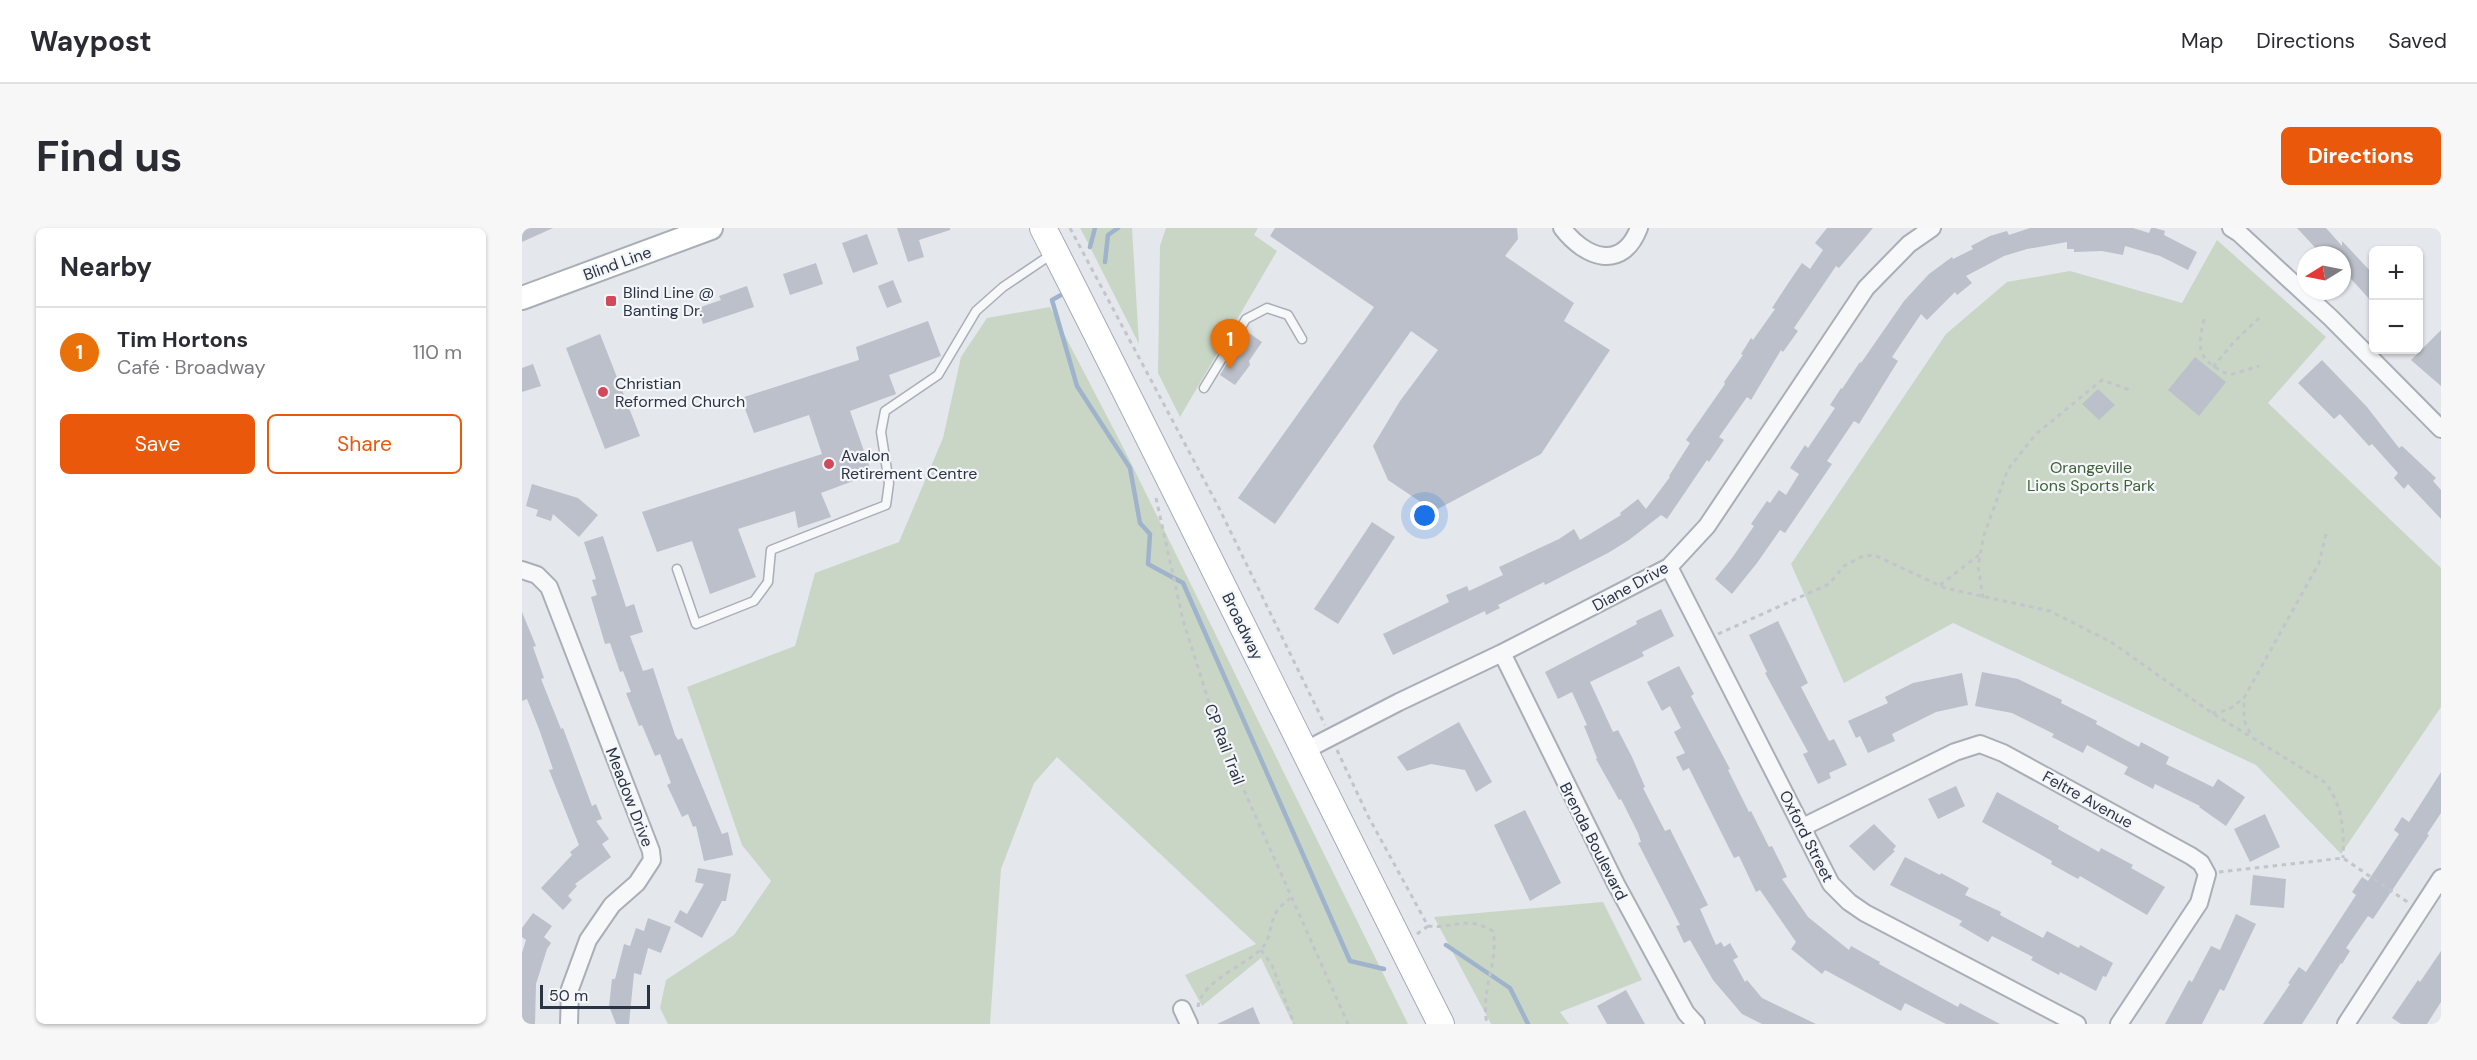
<!DOCTYPE html>
<html lang="en">
<head>
<meta charset="utf-8">
<style>
	body { margin:0; font-family:"DM Sans",sans-serif; background:#f7f7f7; color:#2b2b33 }
	.controls { position:absolute; right:18px; top:18px; display:grid; overflow:hidden; border-radius:9px; box-shadow:0 2px 4px #0004 }
	.controls button { width:54px; height:54px; display:grid; place-items:center; padding:0; border:0; border-bottom:2px solid #e1e1e2; background:#fff; color:#2b2b33; font:30px sans-serif }
	.compass { position:absolute; left:1775px; top:18px; width:54px; height:54px; border-radius:50%; background:#fff; box-shadow:0 2px 4px #0004; rotate:260deg }
	.scale { position:absolute; left:18px; bottom:15px; width:110px; box-sizing:border-box; padding-left:6px; border:3px solid #2b3445; border-top:0; font-size:16px; line-height:21px; white-space:nowrap; color:#2b3445; -webkit-text-stroke:4px #f4f6f9; paint-order:stroke }
	.you { position:absolute; left:903px; top:288px; width:21px; height:21px; margin:-15px; border:4px solid #fff; border-radius:50%; background:#1a73e8; box-shadow:0 0 0 9px #1a73e833 }
	.badge { display:grid; place-items:center; width:39px; height:39px; border-radius:50%; background:#ea580c; color:#fff; font-size:20px; font-weight:700 }
	.pin { position:absolute; translate:-50% -50px; filter:drop-shadow(0 2px 3px #0008) }
	.pin::after { content:''; position:absolute; top:32px; width:21px; height:18px; background:inherit; clip-path:polygon(0 0,100% 0,50% 100%) }
	.list { margin:0; padding:0; list-style:none }
	h2 { display:flex; justify-content:space-between; align-items:center; height:78px; margin:0; padding:0 24px; font-size:26px }
	h2 small { font-size:20px; font-weight:400; color:#7c7c81 }
	.list li { display:grid; grid-template-columns:39px 1fr auto; gap:18px; align-items:center; box-sizing:border-box; height:90px; padding:0 24px; border-top:2px solid #e1e1e2 }
	.list b { display:block; font-size:22px; white-space:nowrap }
	.list p { margin:0; font-size:20px; white-space:nowrap; color:#7c7c81 }
	.list em { font-size:20px; font-style:normal; color:#7c7c81 }
	.actions { display:flex; gap:12px; padding:18px 24px }
	.actions a { flex:1; padding:14px 0; border:2px solid #ea580c; border-radius:9px; text-align:center; font-size:21px; color:#ea580c }
	.actions .main { background:#ea580c; color:#fff }
	.map { position:relative; flex:none; width:1919px; height:796px; overflow:hidden; border-radius:9px }
	header { display:flex; align-items:center; gap:36px; box-sizing:border-box; height:84px; padding:0 30px; background:#fff; border-bottom:2px solid #e1e1e2 }
	header strong { font-size:28px }
	nav { display:flex; gap:33px; margin-inline-start:auto; font-size:21px }
	.intro { display:flex; align-items:center; justify-content:space-between; box-sizing:border-box; height:144px; padding:0 36px }
	h1 { margin:0; font-size:42px }
	.button { padding:15px 27px; border-radius:9px; background:#ea580c; color:#fff; font-size:21px; font-weight:700 }
	main { display:flex; gap:36px; padding:0 36px }
	aside { flex:1; background:#fff; border-radius:9px; box-shadow:0 2px 4px #0004 }
	.map>svg:first-child { display:block }
	.green { fill:#c9d6c5 }
	.lines { fill:none; stroke-linecap:round; stroke-linejoin:round }
	.stream { stroke:#9fb4cc; stroke-width:4.5 }
	.building { fill:#bbc0ca }
	.lane-casing { stroke:#a9aeb7; stroke-width:11 }
	.street-casing { stroke:#a9aeb7; stroke-width:20 }
	.secondary-casing { stroke:#a9aeb7; stroke-width:26 }
	.primary-casing { stroke:#a3abb8; stroke-width:28 }
	.path { stroke:#c2c5cb; stroke-width:3; stroke-dasharray:4.5 4.5; stroke-linecap:butt }
	.lane { stroke:#f7f8fa; stroke-width:8 }
	.street { stroke:#f7f8fa; stroke-width:16 }
	.secondary { stroke:#fff; stroke-width:22 }
	.primary { stroke:#fff; stroke-width:26 }
	.poi-dot { fill:#d1495b; stroke:#f4f6f9; stroke-width:2 }
	.labels { text-anchor:middle; stroke-width:4.5; stroke-linejoin:round; paint-order:stroke }
	.street-label { font-size:16px; fill:#2b3445; stroke:#f4f6f9 }
	.poi-label { font-size:16px; fill:#2b3445; stroke:#f4f6f9; text-anchor:start }
	.park-label { font-size:16px; fill:#3f6138; stroke:#f4f6f9 }
</style>
</head>
<body>
<header>
<strong>Waypost</strong>
<nav><a>Map</a><a>Directions</a><a>Saved</a></nav>
</header>
<div class="intro"><h1>Find us</h1><a class="button">Directions</a></div>
<main>
<aside>
<h2>Nearby<small></small></h2>
<ul class="list">
<li><span class="badge" style="background:#e8710a">1</span><div><b>Tim Hortons</b><p>Café · Broadway</p></div><em>110 m</em></li>
</ul>
<div class="actions"><a class="main">Save</a><a>Share</a></div>
</aside>
<div class="map">
<svg width="1919" height="796" viewBox="0 0 1919 796">
	<rect width="100%" height="100%" fill="#e4e7ec"/>
	<path class="green" d="M 558,0 L 610,0 L 617,116 L 565,13 Z
		M 644,0 L 736,0 L 732,7 L 755,23 L 658,189 L 636,145 L 638,18 Z
		M 1695,12 L 1804,109 L 1746,175 L 1919,340 L 1919,479 L 1819,626 L 1734,537 L 1431,395 L 1322,455 L 1269,336 L 1424,106 L 1485,54 L 1548,43 L 1660,75 Z
		M 528,79 L 603,223 L 886,796 L 771,796 L 739,730 L 680,778 L 663,747 L 734,716 L 535,529 L 512,555 L 479,641 L 468,796 L 146,796 L 138,780 L 144,752 L 212,707 L 249,653 L 220,617 L 165,459 L 273,418 L 293,345 L 377,314 L 421,210 L 439,129 L 465,90 Z
		M 1081,674 L 1120,752 L 1038,784 L 1047,796 L 969,796 L 912,689 Z"/>
	<g class="lines">
		<path class="stream" d="M 568,19 L 573,0
			M 583,34 L 586,7 L 596,0
			M 539,67 L 530,72 L 555,158 L 608,240 L 618,295 L 628,306 L 626,336 L 661,355 L 828,733 L 862,741
			M 924,717 L 988,760 L 1006,796"/>
	</g>
	<path class="building" d="M 0,0 L 31,0 L 0,14 Z
		M 375,0 L 428,0 L 428,2 L 397,12 L 402,29 L 386,34 Z
		M 753,0 L 995,0 L 996,11 L 983,28 L 1052,75 L 1042,93 L 1088,122 L 1019,226 L 912,283 L 866,252 L 851,218 L 878,173 L 916,122 L 889,103 L 753,296 L 716,270 L 852,79 L 748,8 Z
		M 1305,0 L 1351,0 L 1317,40 L 1314,38 L 1272,100 L 1276,103 L 1261,124 L 1259,122 L 1229,172 L 1225,169 L 1197,209 L 1202,212 L 1187,234 L 1185,232 L 1145,291 L 1139,287 L 1107,312 L 1086,325 L 1023,357 L 1022,354 L 976,377 L 978,380 L 964,387 L 963,383 L 871,427 L 861,406 L 927,374 L 924,367 L 945,358 L 947,363 L 981,347 L 977,339 L 1037,311 L 1052,301 L 1058,312 L 1099,287 L 1098,285 L 1116,271 L 1124,281 L 1148,249 L 1147,248 L 1168,215 L 1164,212 L 1203,156 L 1202,154 L 1221,127 L 1219,126 L 1229,110 L 1231,112 L 1253,81 L 1250,80 L 1265,57 L 1280,35 L 1288,41 L 1301,22 L 1293,15 Z
		M 1508,0 L 1611,0 L 1627,5 L 1629,0 L 1633,0 L 1643,3 L 1642,7 L 1675,24 L 1666,42 L 1638,28 L 1603,18 L 1601,27 L 1580,23 L 1552,24 L 1552,21 L 1545,21 L 1545,14 L 1505,21 L 1482,28 L 1444,48 L 1450,55 L 1435,67 L 1433,64 L 1405,92 L 1399,86 L 1370,129 L 1376,133 L 1337,196 L 1332,193 L 1305,233 L 1310,236 L 1263,305 L 1258,302 L 1235,335 L 1210,366 L 1193,351 L 1210,330 L 1232,298 L 1229,296 L 1245,273 L 1248,275 L 1257,262 L 1264,267 L 1277,246 L 1268,240 L 1283,217 L 1286,220 L 1313,180 L 1308,177 L 1319,160 L 1320,161 L 1338,134 L 1339,135 L 1382,73 L 1407,46 L 1430,29 L 1431,31 L 1451,21 L 1449,18 L 1468,8 L 1485,3 L 1487,7 Z
		M 1775,0 L 1804,0 L 1820,18 L 1820,13 L 1851,46 L 1851,75 L 1820,41 L 1820,27 L 1800,27 Z
		M 345,6 L 356,36 L 331,45 L 320,15 Z
		M 294,35 L 301,56 L 268,67 L 261,46 Z
		M 371,52 L 380,74 L 365,80 L 356,58 Z
		M 225,58 L 232,79 L 181,96 L 176,80 L 199,72 L 197,68 Z
		M 406,93 L 419,128 L 367,147 L 374,166 L 328,183 L 350,246 L 299,265 L 309,289 L 276,300 L 273,283 L 216,301 L 234,349 L 188,366 L 170,313 L 135,324 L 120,284 L 300,226 L 287,187 L 232,205 L 219,170 L 337,132 L 334,119 Z
		M 1919,102 L 1919,158 L 1889,132 Z
		M 724,103 L 740,114 L 727,133 L 728,137 L 713,157 L 698,147 Z
		M 78,106 L 118,208 L 83,221 L 44,120 Z
		M 1673,129 L 1704,154 L 1677,188 L 1646,162 Z
		M 1800,132 L 1845,179 L 1877,220 L 1880,218 L 1914,250 L 1911,253 L 1919,262 L 1919,291 L 1886,256 L 1882,261 L 1872,250 L 1876,245 L 1850,216 L 1847,218 L 1818,186 L 1812,191 L 1776,155 Z
		M 11,136 L 19,158 L 0,164 L 0,140 Z
		M 1576,161 L 1593,177 L 1577,192 L 1560,176 Z
		M 10,256 L 56,270 L 76,287 L 57,309 L 31,286 L 29,293 L 14,288 L 16,282 L 4,278 Z
		M 850,294 L 873,309 L 816,396 L 792,381 Z
		M 81,308 L 104,379 L 112,376 L 121,404 L 108,408 L 121,443 L 131,440 L 153,507 L 156,512 L 160,510 L 200,606 L 206,604 L 211,627 L 182,633 L 174,598 L 171,599 L 166,586 L 160,589 L 145,557 L 149,555 L 138,526 L 133,528 L 120,497 L 117,498 L 104,465 L 109,464 L 101,443 L 98,444 L 88,415 L 83,416 L 69,369 L 75,367 L 70,352 L 74,351 L 62,314 Z
		M 1139,381 L 1152,408 L 1120,424 L 1122,428 L 1068,454 L 1091,504 L 1096,502 L 1110,529 L 1123,559 L 1121,560 L 1143,603 L 1148,601 L 1186,677 L 1178,681 L 1194,717 L 1199,714 L 1202,719 L 1208,715 L 1216,729 L 1211,732 L 1223,754 L 1225,752 L 1240,770 L 1294,796 L 1240,796 L 1220,786 L 1191,752 L 1168,712 L 1162,715 L 1154,698 L 1158,697 L 1116,615 L 1119,614 L 1116,605 L 1099,571 L 1097,572 L 1074,531 L 1075,530 L 1062,498 L 1065,497 L 1050,464 L 1036,471 L 1023,444 L 1115,396 L 1114,393 Z
		M 0,384 L 14,418 L 11,419 L 22,450 L 19,451 L 39,501 L 41,500 L 70,578 L 74,576 L 80,591 L 74,593 L 87,611 L 80,616 L 89,629 L 53,656 L 55,658 L 46,668 L 50,672 L 41,682 L 19,660 L 50,627 L 48,624 L 57,617 L 27,542 L 31,541 L 17,501 L 5,471 L 0,473 Z
		M 1256,393 L 1286,455 L 1279,459 L 1307,513 L 1312,511 L 1325,537 L 1307,545 L 1309,550 L 1296,556 L 1281,526 L 1286,524 L 1243,445 L 1245,444 L 1227,407 Z
		M 1157,438 L 1172,466 L 1169,468 L 1208,541 L 1206,542 L 1227,584 L 1229,583 L 1247,619 L 1250,618 L 1260,638 L 1265,649 L 1260,651 L 1286,689 L 1327,722 L 1329,718 L 1358,734 L 1357,736 L 1436,779 L 1438,775 L 1478,796 L 1424,796 L 1383,775 L 1379,783 L 1303,742 L 1300,746 L 1269,721 L 1274,714 L 1238,662 L 1234,664 L 1217,628 L 1212,630 L 1167,540 L 1161,543 L 1154,529 L 1163,525 L 1152,504 L 1159,500 L 1148,478 L 1140,483 L 1125,454 Z
		M 1460,444 L 1496,451 L 1540,472 L 1539,475 L 1575,493 L 1574,496 L 1617,519 L 1619,514 L 1647,529 L 1644,536 L 1691,559 L 1696,551 L 1723,569 L 1704,598 L 1677,579 L 1678,578 L 1633,556 L 1631,561 L 1602,546 L 1606,539 L 1565,517 L 1561,525 L 1530,509 L 1532,506 L 1490,485 L 1453,478 Z
		M 1440,445 L 1446,477 L 1414,484 L 1370,506 L 1373,513 L 1346,525 L 1338,508 L 1334,510 L 1326,493 L 1366,475 L 1363,469 L 1391,455 Z
		M 937,494 L 970,554 L 954,564 L 943,542 L 909,536 L 885,543 L 875,529 Z
		M 1919,544 L 1919,585 L 1905,606 L 1907,607 L 1851,691 L 1846,688 L 1824,720 L 1828,723 L 1820,736 L 1819,735 L 1780,796 L 1741,796 L 1768,756 L 1766,755 L 1777,739 L 1784,744 L 1834,667 L 1830,664 L 1840,649 L 1846,653 L 1877,606 L 1872,602 L 1880,589 L 1887,594 Z
		M 1434,558 L 1443,578 L 1416,591 L 1406,571 Z
		M 1475,564 L 1537,598 L 1536,601 L 1577,624 L 1579,620 L 1611,637 L 1609,640 L 1643,659 L 1625,687 L 1558,648 L 1556,651 L 1529,636 L 1530,633 L 1460,594 Z
		M 1003,582 L 1039,655 L 1008,673 L 972,597 Z
		M 1743,586 L 1758,619 L 1728,634 L 1712,601 Z
		M 1352,596 L 1374,618 L 1371,622 L 1373,623 L 1352,643 L 1327,618 Z
		M 1383,629 L 1418,647 L 1419,645 L 1447,660 L 1443,667 L 1479,684 L 1478,687 L 1521,710 L 1525,703 L 1557,720 L 1558,717 L 1591,735 L 1584,749 L 1581,748 L 1574,763 L 1538,744 L 1537,747 L 1509,732 L 1511,729 L 1470,708 L 1466,714 L 1437,697 L 1440,693 L 1368,657 Z
		M 176,640 L 209,646 L 204,673 L 200,673 L 180,710 L 152,694 L 158,682 L 165,686 L 182,656 L 173,654 Z
		M 1731,647 L 1764,651 L 1762,680 L 1728,677 Z
		M 11,685 L 30,698 L 22,709 L 29,715 L 25,721 L 14,756 L 13,796 L 0,796 L 0,725 L 4,712 L 0,709 L 0,700 Z
		M 1714,686 L 1734,696 L 1702,763 L 1698,761 L 1680,796 L 1643,796 L 1667,752 L 1670,754 L 1689,718 L 1698,722 Z
		M 126,690 L 149,699 L 139,725 L 126,720 L 119,747 L 112,745 L 107,796 L 94,796 L 87,778 L 90,751 L 93,751 L 102,716 L 108,718 L 114,700 L 122,703 Z
		M 1919,723 L 1919,774 L 1905,796 L 1879,796 L 1870,790 L 1896,752 L 1898,754 Z
		M 1104,762 L 1123,796 L 1085,796 L 1075,778 Z
		M 731,779 L 738,796 L 695,796 Z"/>
	<g class="lines">
		<g class="lane-casing">
			<path id="lane" d="M 682,160 L 724,91 L 745,80 L 766,87 L 780,111
				M 155,341 L 174,396 L 232,373 L 246,354 L 249,322 L 364,277 L 367,255 L 359,204 L 363,183 L 416,147 L 454,83 L 481,59 L 530,26"/>
		</g>
		<g class="street-casing">
			<path id="street" d="M 1040,0 C 1063,30 1100,44 1117,0
				M 1709,0 L 1717,5 L 1809,90 L 1919,201
				M 1147,339 L 1309,656 L 1327,674 L 1343,685 L 1555,796
				M 0,342 L 15,347 L 27,359 L 129,623 L 130,632 L 115,655 L 90,677 L 66,712 L 48,761 L 47,796
				M 980,425 L 1094,656 L 1164,785 L 1174,796
				M 782,523 L 877,474 L 980,425 L 1147,339 L 1185,298 L 1344,60 L 1387,16 L 1410,0
				M 1281,599 L 1433,524 L 1458,516 L 1481,525 L 1669,628 L 1679,635 L 1685,646 L 1677,675 L 1597,796
				M 660,781 L 667,796
				M 1824,796 L 1919,650"/>
		</g>
		<g class="secondary-casing">
			<path id="secondary" d="M 0,70 L 189,0"/>
		</g>
		<g class="primary-casing">
			<path id="primary" d="M 521,0 C 656,264 785,531 919,796"/>
		</g>
		<path class="path" d="M 548,0 L 696,278 L 803,497
			M 1682,91 C 1674,123 1677,133 1708,147 L 1737,138
			M 1691,139 L 1711,115 L 1737,90
			M 634,270 L 661,392 L 697,506 L 826,796
			M 1418,357 L 1457,327
			M 1461,370 L 1456,338 L 1462,307 L 1486,241 L 1514,206 L 1580,152 L 1608,162
			M 1196,406 L 1307,356 L 1322,338 L 1341,328 L 1352,327 L 1423,360 L 1528,383 L 1589,414 L 1690,485 L 1804,555 C 1821,580 1822,601 1821,630
			M 1690,485 L 1706,482 L 1722,470
			M 1728,505 L 1722,492 L 1722,470 L 1797,335 L 1804,306
			M 815,522 L 846,588 L 906,698 C 933,701 943,687 971,703 C 977,736 958,760 965,796
			M 1697,644 L 1821,630 L 1887,675
			M 895,706 L 906,698
			M 739,722 L 750,737 L 772,796
			M 676,779 C 678,754 724,737 739,721 C 750,710 747,695 755,683 C 758,678 764,674 768,670"/>
		<use href="#lane" class="lane"/>
		<use href="#street" class="street"/>
		<use href="#secondary" class="secondary"/>
		<use href="#primary" class="primary"/>
	</g>
	<g class="poi-dot">
		<rect x="83" y="67" width="12" height="12" rx="3"/>
		<circle cx="81" cy="164" r="6"/>
		<circle cx="307" cy="236" r="6"/>
	</g>
	<g class="labels">
		<g class="street-label">
			<text transform="translate(95 35) rotate(-20)" y="6">Blind Line</text>
			<text transform="translate(1108 358) rotate(-29)" y="6">Diane Drive</text>
			<text transform="translate(721 398) rotate(64)" y="6">Broadway</text>
			<text transform="translate(703 516) rotate(69)" y="6">CP Rail Trail</text>
			<text transform="translate(108 569) rotate(69)" y="6">Meadow Drive</text>
			<text transform="translate(1566 571) rotate(29)" y="6">Feltre Avenue</text>
			<text transform="translate(1285 608) rotate(63)" y="6">Oxford Street</text>
			<text transform="translate(1072 613) rotate(63)" y="6">Brenda Boulevard</text>
		</g>
		<g class="poi-label">
			<text x="101" y="70">Blind Line @<tspan x="101" dy="18">Banting Dr.</tspan></text>
			<text x="93" y="161">Christian<tspan x="93" dy="18">Reformed Church</tspan></text>
			<text x="319" y="233">Avalon<tspan x="319" dy="18">Retirement Centre</tspan></text>
		</g>
		<g class="park-label">
			<text x="1569" y="245">Orangeville<tspan x="1569" dy="18">Lions Sports Park</tspan></text>
		</g>
	</g>
</svg>
<div class="controls">
<button>+</button>
<button>−</button>
</div>
<svg class="compass" viewBox="-18 -18 36 36"><path d="M0-13l5 13h-10z" fill="#e53935"/><path d="M0 13l5-13h-10z" fill="#7c7c81"/></svg>
<div class="scale">50 m</div>
<div class="you"></div>
<div class="pin badge" style="left:708px;top:141px;background:#e8710a">1</div>
</div>
</main>
</body>
</html>
